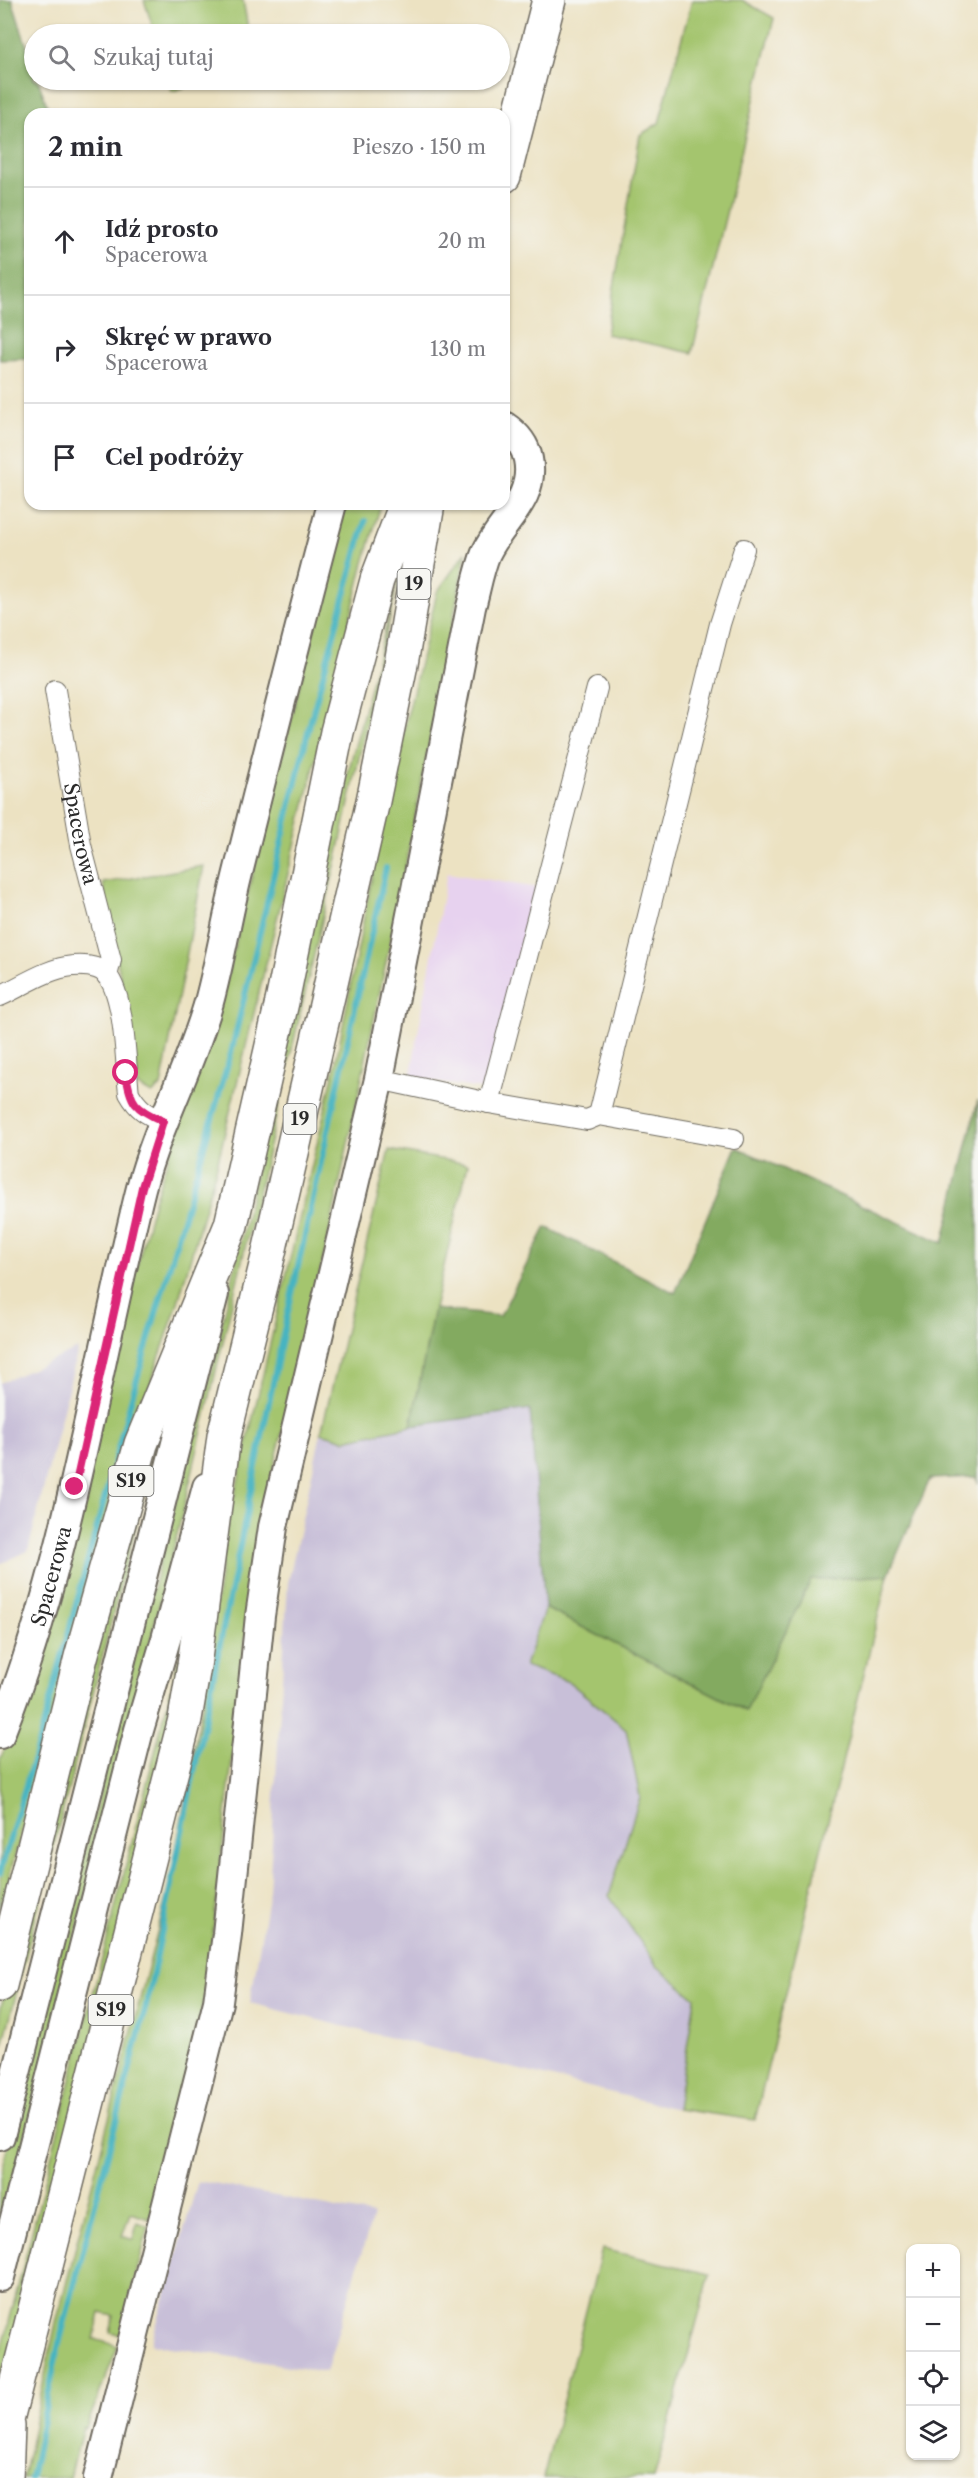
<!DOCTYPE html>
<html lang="pl">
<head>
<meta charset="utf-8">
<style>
	body { margin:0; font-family:"Libre Caslon Text",serif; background:#f2f2f3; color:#2b2b33 }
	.controls { position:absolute; right:18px; bottom:18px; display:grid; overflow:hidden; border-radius:12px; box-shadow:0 2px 4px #0004 }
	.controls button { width:54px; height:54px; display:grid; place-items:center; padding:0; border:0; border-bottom:2px solid #e1e1e2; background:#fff; color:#2b2b33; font:30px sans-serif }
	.stop { position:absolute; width:18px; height:18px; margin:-14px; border:4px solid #db2777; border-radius:50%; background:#fff }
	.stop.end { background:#db2777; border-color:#fff; box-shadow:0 2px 6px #0008 }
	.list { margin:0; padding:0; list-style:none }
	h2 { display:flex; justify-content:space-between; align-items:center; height:78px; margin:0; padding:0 24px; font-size:26px }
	h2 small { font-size:20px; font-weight:400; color:#7c7c81 }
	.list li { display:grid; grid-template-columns:39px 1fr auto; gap:18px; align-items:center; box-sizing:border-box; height:108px; padding:0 24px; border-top:2px solid #e1e1e2 }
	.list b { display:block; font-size:22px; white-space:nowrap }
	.list p { margin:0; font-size:20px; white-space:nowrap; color:#7c7c81 }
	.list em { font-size:20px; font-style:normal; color:#7c7c81 }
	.icon { flex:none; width:33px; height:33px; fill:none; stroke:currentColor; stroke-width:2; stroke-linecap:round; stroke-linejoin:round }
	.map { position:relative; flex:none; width:978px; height:2478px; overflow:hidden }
	.search { position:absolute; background:#fff; box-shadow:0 2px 4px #0004; left:24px; top:24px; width:486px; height:66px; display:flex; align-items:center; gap:15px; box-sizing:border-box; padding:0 21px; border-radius:33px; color:#7c7c81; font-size:22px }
	.panel { position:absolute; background:#fff; box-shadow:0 2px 4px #0004; left:24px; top:108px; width:486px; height:402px; border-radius:18px }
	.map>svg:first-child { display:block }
	.built { fill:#e7d2ef }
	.industrial { fill:#c8bfd8 }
	.green { fill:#a4c56e; stroke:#68784c; stroke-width:1.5 }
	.forest { fill:#83aa61; stroke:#576a46; stroke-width:1.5 }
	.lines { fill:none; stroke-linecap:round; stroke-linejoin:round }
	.stream { stroke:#46b4c1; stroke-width:6 }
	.street-casing { stroke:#6f6b60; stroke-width:22 }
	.secondary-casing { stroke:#6f6b60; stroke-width:32 }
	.highway-casing { stroke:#6f6b60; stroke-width:36 }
	.street { stroke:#fff; stroke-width:20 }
	.secondary { stroke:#fff; stroke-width:28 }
	.highway { stroke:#fff; stroke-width:33 }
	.route { stroke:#db2777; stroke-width:8 }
	.labels { text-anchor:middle; stroke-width:6; stroke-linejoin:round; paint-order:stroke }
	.shield { fill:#f6f6f2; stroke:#686867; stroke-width:1.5 }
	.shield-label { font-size:18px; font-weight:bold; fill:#2b2b2b }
	.street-label { font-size:20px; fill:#2b2b2b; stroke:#f6f6f2 }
</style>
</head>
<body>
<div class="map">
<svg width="978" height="2478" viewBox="0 0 978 2478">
	<rect width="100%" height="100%" fill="#f6f6f2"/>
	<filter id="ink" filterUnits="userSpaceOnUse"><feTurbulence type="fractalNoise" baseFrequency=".0167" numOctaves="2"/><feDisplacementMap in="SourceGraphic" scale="12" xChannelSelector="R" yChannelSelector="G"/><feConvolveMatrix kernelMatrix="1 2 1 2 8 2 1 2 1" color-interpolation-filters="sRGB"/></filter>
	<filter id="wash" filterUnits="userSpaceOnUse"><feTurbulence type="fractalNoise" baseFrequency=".008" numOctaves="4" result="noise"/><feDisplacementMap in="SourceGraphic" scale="24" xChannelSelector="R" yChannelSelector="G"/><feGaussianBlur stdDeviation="1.35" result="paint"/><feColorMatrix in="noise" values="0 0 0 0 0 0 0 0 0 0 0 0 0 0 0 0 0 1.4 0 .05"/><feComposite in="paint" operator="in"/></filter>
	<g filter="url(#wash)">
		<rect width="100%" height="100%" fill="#ece2c2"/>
		<path class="built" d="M 447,873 L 539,888 L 495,1091 L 410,1078 Z"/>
		<path class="industrial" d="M 78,1349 L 28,1551 L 0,1564 L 0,1383 Z
			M 530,1409 L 545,1608 L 525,1665 L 569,1682 L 626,1729 L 640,1797 L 609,1896 L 657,1966 L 695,1998 L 677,2109 L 250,2003 L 269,1891 L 288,1583 L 321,1433 L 345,1440 L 411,1426 Z
			M 198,2181 L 373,2215 L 326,2372 L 151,2344 Z"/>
		<path class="green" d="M 144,0 L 243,0 L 249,34 L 155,34 Z
			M 692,0 L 742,0 L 774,18 L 692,353 L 606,334 L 640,135 L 659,123 Z
			M 169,80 L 211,80 L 172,91 Z
			M 345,504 L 381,504 L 362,570 L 216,1169 L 176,1309 L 143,1405 L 0,1909 L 0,1759 L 18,1720 L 154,1201 L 225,985 Z
			M 466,552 L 397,910 L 328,1238 L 256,1543 L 208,1977 L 196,2040 L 150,2219 L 130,2213 L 122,2236 L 133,2240 L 137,2222 L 149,2226 L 120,2335 L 110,2333 L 114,2316 L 100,2313 L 94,2339 L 118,2346 L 86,2428 L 83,2427 L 70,2478 L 23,2478 L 55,2327 L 171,1879 L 203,1699 L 226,1532 L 334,1071 L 387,800 L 437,592 Z
			M 399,576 L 338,853 L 183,1511 L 0,2234 L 0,2178 L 180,1484 L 212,1370 L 326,858 Z
			M 204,866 L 161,1086 L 152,1094 L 138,1086 L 133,1046 L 103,883 Z
			M 389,1150 L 468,1164 L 434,1309 L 411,1426 L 345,1440 L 321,1433 Z
			M 161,1419 L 135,1528 L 0,2057 L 0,2012 L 7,1983 Z
			M 888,1575 L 755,2120 L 677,2109 L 695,1998 L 657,1966 L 609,1896 L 640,1797 L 626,1729 L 569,1682 L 525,1666 L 545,1608 L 746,1711 L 811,1580 Z
			M 179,1658 L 187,1660 L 0,2406 L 0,2357 Z
			M 602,2249 L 710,2274 L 654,2478 L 543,2478 Z"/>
		<path class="forest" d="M 0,0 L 12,0 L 34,69 L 34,80 L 38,80 L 50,114 L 30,114 L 30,359 L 0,360 Z
			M 978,1100 L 978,1482 L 975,1477 L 930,1479 L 888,1575 L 811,1580 L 746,1711 L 545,1608 L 530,1409 L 411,1426 L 434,1309 L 500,1316 L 546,1227 L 675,1293 L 736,1147 L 943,1243 Z"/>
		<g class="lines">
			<path class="stream" d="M 0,1873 L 43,1727 L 133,1393 L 231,1053 L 310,723 L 365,521
				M 31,2478 L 58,2348 L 149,1994 L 280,1348 L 386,868"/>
		</g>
	</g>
	<g filter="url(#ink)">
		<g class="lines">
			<g class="street-casing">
				<g id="street">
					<path id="s1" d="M 55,690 L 81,845 L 111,960 L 107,976"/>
					<path d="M 0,996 C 22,986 48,968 73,966 C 82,965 96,966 104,972 C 126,992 125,1064 129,1093 C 138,1109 146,1114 163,1121"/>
					<path d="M 379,1079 L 489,1103 L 587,1120 L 599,1115 L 734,1139"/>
					<path d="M 489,1103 L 597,688"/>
					<path d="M 599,1115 L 720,624 L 744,549"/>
				</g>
			</g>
			<g class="secondary-casing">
				<g id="secondary">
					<path id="s2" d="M 0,1734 C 70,1558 95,1371 141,1188 C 158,1124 191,1066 209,1002 C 220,961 227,918 237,877 C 268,752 299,628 332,504"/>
					<path d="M 0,2136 L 214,1294"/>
					<path d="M 0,2277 L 139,1730 L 166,1639 L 207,1487"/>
					<path d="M 98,2478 L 218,2002 L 227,1934 L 260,1616 L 273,1527 L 379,1079 L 471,607 C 476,589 479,570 486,553 C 501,521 536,499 528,459 C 525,444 516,434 504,426"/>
				</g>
			</g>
			<g class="highway-casing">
				<path id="highway" d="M 504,176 L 549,0
					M 0,1985 L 81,1657 L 141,1444 L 231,1225 L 282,1002 L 337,732 L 377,580 L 406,504
					M 0,2447 L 185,1719 L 194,1666 L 224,1436 L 268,1257 L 373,801 L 401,664 L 428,504
					M 6,2478 L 8,2426"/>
			</g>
			<use href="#street" class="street"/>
			<use href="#secondary" class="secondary"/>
			<use href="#highway" class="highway"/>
		</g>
	</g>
	<g class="lines" filter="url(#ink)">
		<path class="route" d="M 75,1487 L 142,1187 L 163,1121 C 135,1109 130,1103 126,1073"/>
	</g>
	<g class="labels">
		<g class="shield">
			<rect x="397.5" y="569" width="33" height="30" rx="4.5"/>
			<rect x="283.5" y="1104" width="33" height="30" rx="4.5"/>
			<rect x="108.5" y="1466" width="45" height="30" rx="4.5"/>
			<rect x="88.5" y="1995" width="45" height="30" rx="4.5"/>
		</g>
		<g class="shield-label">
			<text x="414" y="590">19</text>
			<text x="300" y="1125">19</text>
			<text x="131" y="1487">S19</text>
			<text x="111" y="2016">S19</text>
		</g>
		<g class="street-label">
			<text dy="7" stroke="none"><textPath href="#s1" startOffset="146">Spacerowa</textPath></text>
			<text dy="7" stroke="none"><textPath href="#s2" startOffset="166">Spacerowa</textPath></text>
		</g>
	</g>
</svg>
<div class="controls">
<button>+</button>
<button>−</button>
<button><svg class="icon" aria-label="locate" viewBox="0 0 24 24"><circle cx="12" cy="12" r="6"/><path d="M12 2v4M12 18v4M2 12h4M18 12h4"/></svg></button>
<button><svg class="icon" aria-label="layers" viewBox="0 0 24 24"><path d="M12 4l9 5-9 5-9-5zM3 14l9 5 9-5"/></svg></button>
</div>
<div class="stop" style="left:126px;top:1073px"></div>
<div class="stop end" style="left:75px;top:1487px"></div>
<div class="search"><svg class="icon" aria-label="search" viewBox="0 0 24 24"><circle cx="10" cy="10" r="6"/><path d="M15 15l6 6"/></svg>Szukaj tutaj</div>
<section class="panel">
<h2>2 min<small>Pieszo · 150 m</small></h2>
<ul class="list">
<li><svg class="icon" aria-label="ahead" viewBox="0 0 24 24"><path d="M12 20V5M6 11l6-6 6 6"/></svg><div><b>Idź prosto</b><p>Spacerowa</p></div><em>20 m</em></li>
<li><svg class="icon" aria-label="right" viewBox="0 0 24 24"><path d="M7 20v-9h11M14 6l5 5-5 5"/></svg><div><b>Skręć w prawo</b><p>Spacerowa</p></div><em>130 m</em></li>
<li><svg class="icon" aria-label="arrive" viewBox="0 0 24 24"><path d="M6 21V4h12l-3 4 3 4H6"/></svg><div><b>Cel podróży</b></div></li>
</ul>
</section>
</div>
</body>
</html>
